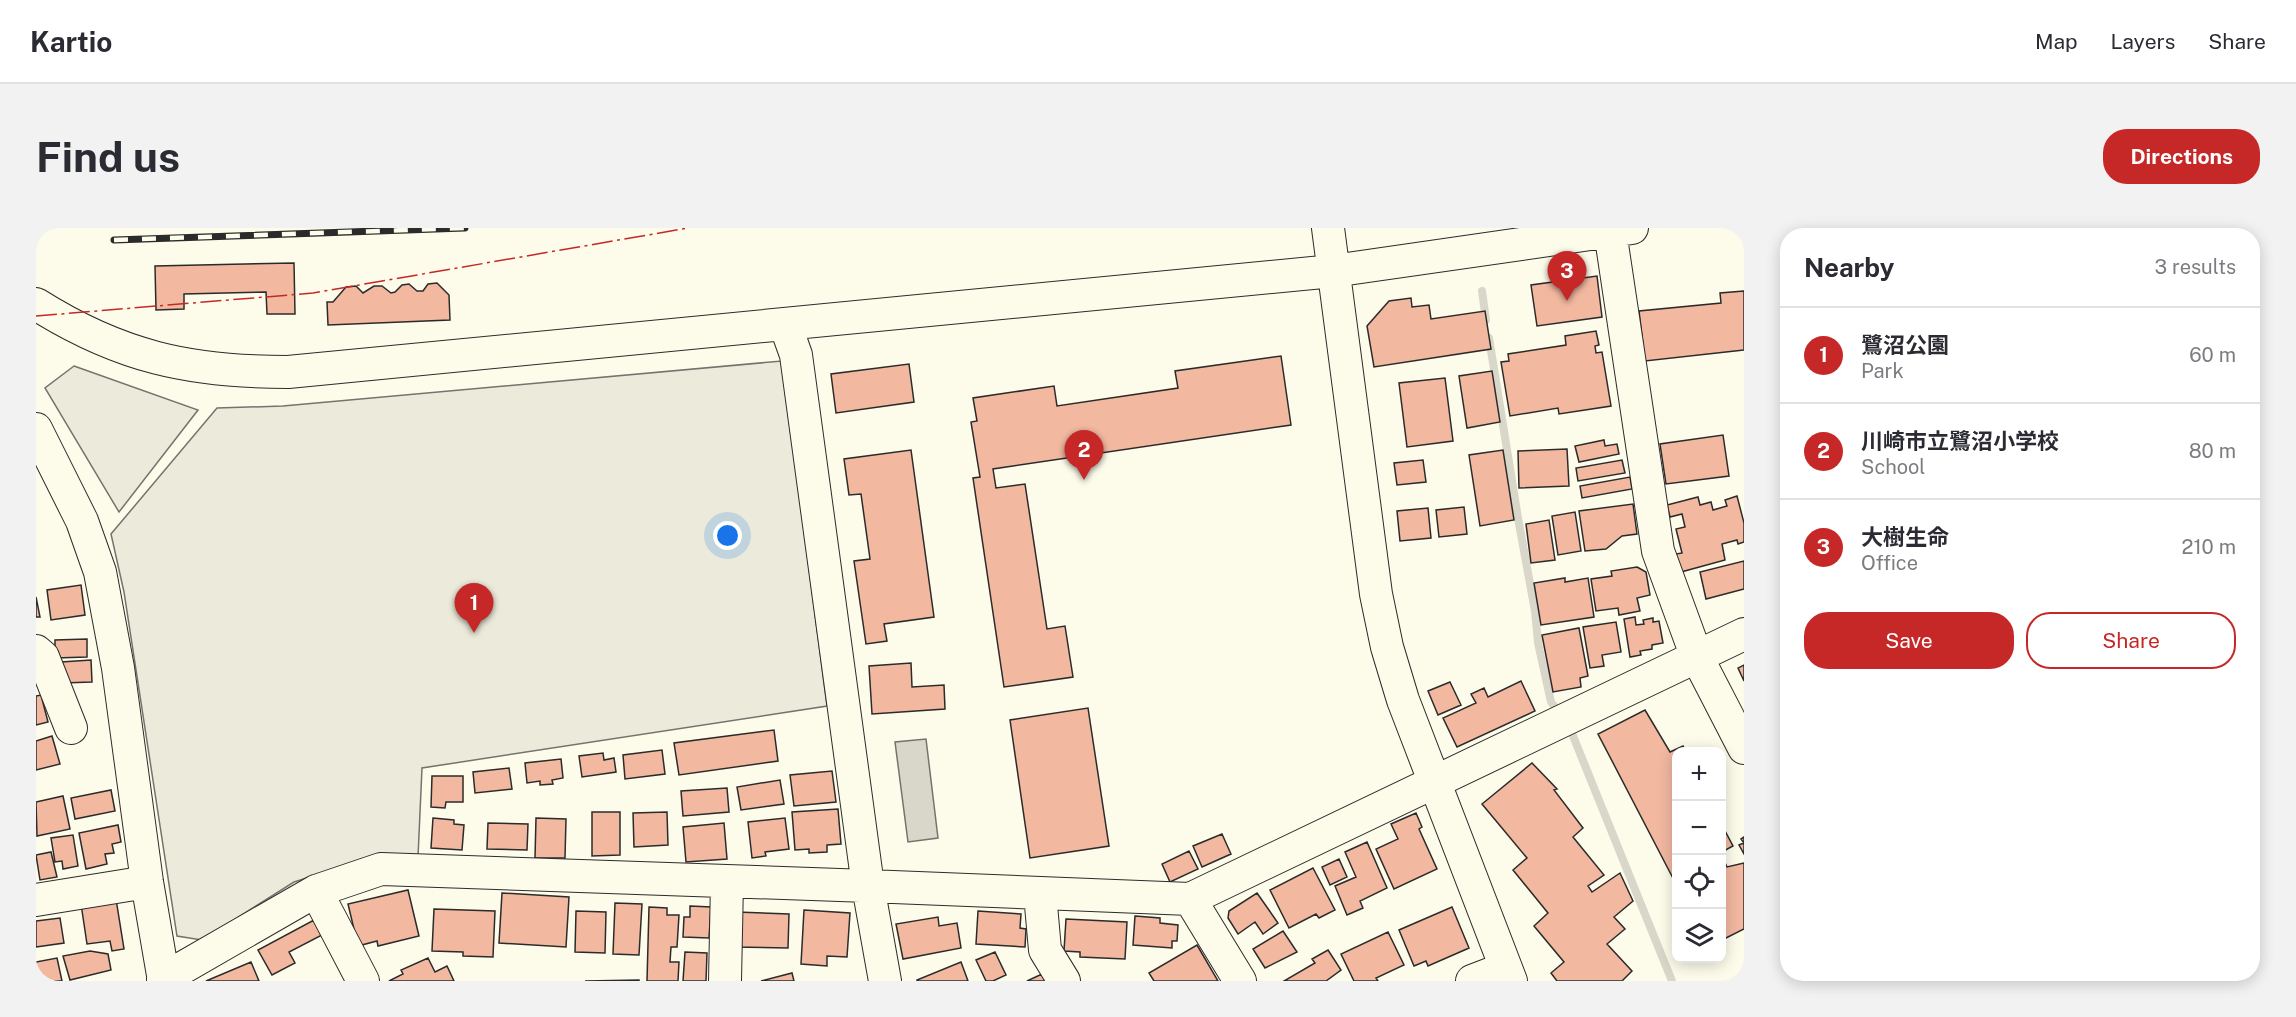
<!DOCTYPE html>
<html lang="en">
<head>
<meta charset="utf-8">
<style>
	body { margin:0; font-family:"Public Sans","Noto Sans JP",sans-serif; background:#f2f2f3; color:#2b2b33 }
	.controls { position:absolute; right:18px; bottom:18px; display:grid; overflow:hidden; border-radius:12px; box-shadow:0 3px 15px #0003 }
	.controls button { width:54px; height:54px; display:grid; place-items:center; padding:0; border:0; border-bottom:2px solid #e1e1e2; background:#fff; color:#2b2b33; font:30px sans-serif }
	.you { position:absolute; left:692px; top:308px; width:21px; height:21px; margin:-15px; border:4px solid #fff; border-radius:50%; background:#1a73e8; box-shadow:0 0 0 9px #1a73e833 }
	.badge { display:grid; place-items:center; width:39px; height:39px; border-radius:50%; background:#c62828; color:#fff; font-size:20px; font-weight:700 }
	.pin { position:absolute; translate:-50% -50px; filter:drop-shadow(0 2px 3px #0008) }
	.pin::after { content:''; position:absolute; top:32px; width:21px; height:18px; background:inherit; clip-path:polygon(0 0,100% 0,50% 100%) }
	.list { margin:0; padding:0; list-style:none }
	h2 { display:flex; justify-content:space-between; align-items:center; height:78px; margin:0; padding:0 24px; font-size:26px }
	h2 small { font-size:20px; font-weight:400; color:#7c7c81 }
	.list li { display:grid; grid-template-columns:39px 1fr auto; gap:18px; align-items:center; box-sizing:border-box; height:96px; padding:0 24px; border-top:2px solid #e1e1e2 }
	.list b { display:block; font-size:22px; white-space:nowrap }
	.list p { margin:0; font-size:20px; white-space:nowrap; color:#7c7c81 }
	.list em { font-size:20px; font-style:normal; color:#7c7c81 }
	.actions { display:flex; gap:12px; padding:18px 24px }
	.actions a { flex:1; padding:14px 0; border:2px solid #c62828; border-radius:24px; text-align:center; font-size:21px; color:#c62828 }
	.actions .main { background:#c62828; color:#fff }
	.icon { flex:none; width:33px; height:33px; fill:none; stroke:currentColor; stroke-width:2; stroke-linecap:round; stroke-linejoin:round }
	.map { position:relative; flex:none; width:1708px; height:753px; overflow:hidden; border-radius:24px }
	header { display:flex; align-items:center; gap:36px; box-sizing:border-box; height:84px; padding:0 30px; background:#fff; border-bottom:2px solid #e1e1e2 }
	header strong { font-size:28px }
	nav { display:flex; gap:33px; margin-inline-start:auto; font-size:21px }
	.intro { display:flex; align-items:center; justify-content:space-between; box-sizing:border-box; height:144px; padding:0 36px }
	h1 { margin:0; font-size:42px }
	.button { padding:15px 27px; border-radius:24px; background:#c62828; color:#fff; font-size:21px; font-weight:700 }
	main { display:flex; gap:36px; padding:0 36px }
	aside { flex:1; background:#fff; border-radius:24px; box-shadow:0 3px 15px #0003 }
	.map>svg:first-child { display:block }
	.green { fill:#ecebdb; stroke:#74746e; stroke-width:1.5 }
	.water { fill:#d8d7c9; stroke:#74746e; stroke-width:1.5 }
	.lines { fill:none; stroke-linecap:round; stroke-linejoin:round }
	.stream { stroke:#d8d7c9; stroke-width:8 }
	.building { fill:#f2b8a0; stroke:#2b2b2b; stroke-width:1.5 }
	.minor-casing { stroke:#2b2b2b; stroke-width:34 }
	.minor { stroke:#fdfbea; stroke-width:32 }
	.rail-casing { stroke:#2b2b2b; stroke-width:7 }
	.rail { stroke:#fdfbea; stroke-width:4.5; stroke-dasharray:14; stroke-linecap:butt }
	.power { stroke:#c62828; stroke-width:1.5; stroke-dasharray:21 4.5 3 4.5; stroke-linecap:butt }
</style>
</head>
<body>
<header>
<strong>Kartio</strong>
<nav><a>Map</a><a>Layers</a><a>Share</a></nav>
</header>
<div class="intro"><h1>Find us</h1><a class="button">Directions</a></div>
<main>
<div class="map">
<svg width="1708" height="753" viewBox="0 0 1708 753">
	<rect width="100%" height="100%" fill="#fdfbea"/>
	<path class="green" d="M 746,133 L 791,478 L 386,540 L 382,629 L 312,637 L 258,654 L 166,712 L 141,708 L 88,364 L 75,306 L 181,180 L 247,178 Z
		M 38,138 L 162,182 L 83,284 L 9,160 Z"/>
	<path class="water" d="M 890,511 L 902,610 L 872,614 L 859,514 Z"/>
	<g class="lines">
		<path class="stream" d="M 1446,63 L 1450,92
			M 1453,110 L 1482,290 L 1499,383 L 1502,415 L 1515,474 L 1525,487
			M 1533,498 L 1636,753"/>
	</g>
	<path class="building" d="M 258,35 L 259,86 L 231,86 L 230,64 L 148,66 L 148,81 L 120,82 L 119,38 Z
		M 1561,48 L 1566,89 L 1501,98 L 1495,57 Z
		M 401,55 L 413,67 L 414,92 L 292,97 L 291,74 L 297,74 L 310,59 L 320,58 L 327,65 L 338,58 L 346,58 L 355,65 L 359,64 L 366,57 L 373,56 L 381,63 L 387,63 L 392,56 Z
		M 1708,63 L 1708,122 L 1609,133 L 1603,83 L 1685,75 L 1684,65 Z
		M 1375,70 L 1376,79 L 1393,77 L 1395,91 L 1449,83 L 1455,121 L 1338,139 L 1331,98 L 1353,73 Z
		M 1560,103 L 1563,117 L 1559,118 L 1560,125 L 1566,124 L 1575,178 L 1523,186 L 1522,180 L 1474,188 L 1465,134 L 1473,133 L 1472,126 L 1530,117 L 1529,108 Z
		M 1245,128 L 1255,197 L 957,241 L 960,260 L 989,256 L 1011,401 L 1029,398 L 1037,449 L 968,459 L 937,250 L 944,249 L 935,194 L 941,193 L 937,170 L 1018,158 L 1021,178 L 1142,160 L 1139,143 Z
		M 873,136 L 878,174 L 800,185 L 795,146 Z
		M 1456,143 L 1464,194 L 1431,200 L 1423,148 Z
		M 1409,150 L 1417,213 L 1371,219 L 1363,155 Z
		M 1687,207 L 1693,248 L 1630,256 L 1624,216 Z
		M 1568,212 L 1569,218 L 1581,216 L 1583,226 L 1543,234 L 1539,218 Z
		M 1531,221 L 1533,258 L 1483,260 L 1482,223 Z
		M 875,222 L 898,389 L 848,396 L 851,413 L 830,416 L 818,333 L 834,331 L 825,266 L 813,267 L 808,231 Z
		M 1467,222 L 1478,292 L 1444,298 L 1433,227 Z
		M 1387,232 L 1390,254 L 1361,257 L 1358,235 Z
		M 1586,232 L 1589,245 L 1542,253 L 1540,240 Z
		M 1594,249 L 1596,261 L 1546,270 L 1544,258 Z
		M 1701,268 L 1708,295 L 1708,314 L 1702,316 L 1701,312 L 1686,316 L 1689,332 L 1645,344 L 1640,326 L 1646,325 L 1640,301 L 1649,299 L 1646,286 L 1634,289 L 1631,277 L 1662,269 L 1664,277 L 1675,274 L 1677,282 L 1691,278 L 1689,272 Z
		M 1597,276 L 1601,306 L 1586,308 L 1570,321 L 1549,323 L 1543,283 Z
		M 1428,279 L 1431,306 L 1403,309 L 1400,282 Z
		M 1392,280 L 1395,310 L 1364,313 L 1361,283 Z
		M 1539,284 L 1545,323 L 1522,327 L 1516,288 Z
		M 1513,292 L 1519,332 L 1495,335 L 1490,296 Z
		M 1708,333 L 1708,361 L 1670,371 L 1664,344 Z
		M 1601,339 L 1610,344 L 1614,367 L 1601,370 L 1604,383 L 1583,387 L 1582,380 L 1560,383 L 1555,351 L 1576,348 L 1575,343 Z
		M 1529,350 L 1529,354 L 1552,350 L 1558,389 L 1505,397 L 1498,355 Z
		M 45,357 L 49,387 L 15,392 L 11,362 Z
		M 0,369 L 4,389 L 0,389 Z
		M 1599,389 L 1600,397 L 1608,396 L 1607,392 L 1617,390 L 1617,394 L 1623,393 L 1627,415 L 1616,417 L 1616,421 L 1604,423 L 1605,427 L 1594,429 L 1588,391 Z
		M 1580,394 L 1585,424 L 1566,427 L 1568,438 L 1554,440 L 1547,399 Z
		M 1543,400 L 1552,448 L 1544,450 L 1545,459 L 1517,464 L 1506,407 Z
		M 51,411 L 51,429 L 19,430 L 19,412 Z
		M 55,432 L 56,454 L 26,455 L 25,434 Z
		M 875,435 L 876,459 L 908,457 L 909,481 L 836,486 L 833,438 Z
		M 1708,437 L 1708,453 L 1702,440 Z
		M 1485,453 L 1499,483 L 1421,519 L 1407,490 L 1440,475 L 1435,466 L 1448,460 L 1452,469 Z
		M 1414,454 L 1425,477 L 1402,487 L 1392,463 Z
		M 5,467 L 12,494 L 0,497 L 0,468 Z
		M 1052,480 L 1073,618 L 994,630 L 974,492 Z
		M 1609,482 L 1634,524 L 1647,518 L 1650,524 L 1640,524 L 1640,656 L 1562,506 Z
		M 738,502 L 742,533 L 643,547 L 638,515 Z
		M 16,508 L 24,536 L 0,542 L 0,513 Z
		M 626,522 L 629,546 L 589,551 L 587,527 Z
		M 567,525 L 568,532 L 578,530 L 580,544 L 546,549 L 543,528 Z
		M 525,531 L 527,550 L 516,552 L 517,556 L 504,557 L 504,553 L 491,555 L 489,535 Z
		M 1496,535 L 1521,561 L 1518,562 L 1547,600 L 1537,609 L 1568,647 L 1552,658 L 1556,664 L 1584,645 L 1597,673 L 1578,689 L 1589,701 L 1571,716 L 1596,743 L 1586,753 L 1521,753 L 1515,745 L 1528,734 L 1498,698 L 1512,685 L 1477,642 L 1491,630 L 1446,576 Z
		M 473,540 L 476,561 L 439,565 L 437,544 Z
		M 796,543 L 800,574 L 758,578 L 754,547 Z
		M 396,548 L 427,548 L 427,574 L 410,574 L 409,580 L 395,579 Z
		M 744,552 L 748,576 L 705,582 L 701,559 Z
		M 691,560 L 693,584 L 647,588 L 645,563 Z
		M 75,562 L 79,583 L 39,591 L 35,570 Z
		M 27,568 L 34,601 L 1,608 L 0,574 Z
		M 802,581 L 805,616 L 791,617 L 791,624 L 773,625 L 773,621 L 759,622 L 756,584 Z
		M 556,584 L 584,584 L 584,627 L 556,628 Z
		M 631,584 L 632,617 L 598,619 L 597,585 Z
		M 1380,585 L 1386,599 L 1383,601 L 1401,641 L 1358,661 L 1340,621 L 1362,611 L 1355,596 Z
		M 397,590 L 418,592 L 418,596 L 428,597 L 426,622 L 395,620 Z
		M 500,590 L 530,591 L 529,630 L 499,630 Z
		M 749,590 L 753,621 L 729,624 L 730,628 L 716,630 L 712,594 Z
		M 452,595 L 492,596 L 491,622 L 451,621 Z
		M 688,595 L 691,631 L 650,634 L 647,599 Z
		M 82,597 L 85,614 L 76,616 L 78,625 L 69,626 L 71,636 L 50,641 L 43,605 Z
		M 1686,601 L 1688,601 L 1697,618 L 1686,624 Z
		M 1186,606 L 1195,626 L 1166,639 L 1157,618 Z
		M 37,607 L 42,638 L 27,641 L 26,633 L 19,634 L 15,610 Z
		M 1708,609 L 1708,626 L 1703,617 L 1708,615 L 1705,611 Z
		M 1331,614 L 1351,660 L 1324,673 L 1327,680 L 1311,687 L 1299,658 L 1320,649 L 1309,624 Z
		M 1153,623 L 1162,641 L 1134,654 L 1126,636 Z
		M 15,624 L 21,649 L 4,652 L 0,627 Z
		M 1686,628 L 1691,639 L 1708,635 L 1708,701 L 1686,712 Z
		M 1303,631 L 1311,649 L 1294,657 L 1286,639 Z
		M 1277,640 L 1299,682 L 1283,690 L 1280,686 L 1253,700 L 1234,662 Z
		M 372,662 L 383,708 L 342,718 L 341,713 L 322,718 L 312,676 Z
		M 466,665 L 533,669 L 530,719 L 463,715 Z
		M 1221,665 L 1242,695 L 1227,706 L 1219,694 L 1202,706 L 1192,690 L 1193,683 Z
		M 80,671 L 88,721 L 76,723 L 74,713 L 51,716 L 45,676 Z
		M 579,675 L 606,676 L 603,727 L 577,726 Z
		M 654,678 L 675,679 L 673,710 L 647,709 L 648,689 L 654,689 Z
		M 613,679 L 631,680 L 631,687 L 643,687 L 641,719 L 635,719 L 634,734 L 643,734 L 642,753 L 611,753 Z
		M 1416,679 L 1433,720 L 1392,738 L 1390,733 L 1378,738 L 1363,702 Z
		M 398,681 L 459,683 L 457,729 L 427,728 L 427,724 L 396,723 Z
		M 768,682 L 814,685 L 811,729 L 791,728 L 791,738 L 765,736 Z
		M 540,683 L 570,684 L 569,725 L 539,724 Z
		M 942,683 L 985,686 L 984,700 L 990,701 L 989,719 L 940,716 Z
		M 700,684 L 753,686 L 752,720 L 698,719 Z
		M 1099,688 L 1124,690 L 1124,695 L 1142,697 L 1141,713 L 1136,713 L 1136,720 L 1097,717 Z
		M 902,689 L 903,698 L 921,695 L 925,720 L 867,731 L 860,696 Z
		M 24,690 L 28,715 L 0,719 L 0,693 Z
		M 1030,691 L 1091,694 L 1089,731 L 1044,729 L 1044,724 L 1028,723 Z
		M 278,692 L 286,707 L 253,724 L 259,735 L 236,747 L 222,722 Z
		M 1247,703 L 1261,724 L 1229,740 L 1217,721 Z
		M 1352,704 L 1368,737 L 1340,750 L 1342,753 L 1318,753 L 1305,726 Z
		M 1161,717 L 1182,753 L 1118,753 L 1113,745 Z
		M 1292,722 L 1305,742 L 1290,753 L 1248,753 L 1279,735 L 1276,731 Z
		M 54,723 L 72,726 L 75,742 L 34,752 L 27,728 Z
		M 649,724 L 671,725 L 670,753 L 647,753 Z
		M 959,724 L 970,747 L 957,753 L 950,753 L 940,732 Z
		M 21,730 L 26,753 L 0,753 L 0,734 Z
		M 392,730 L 399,744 L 411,738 L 418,753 L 353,753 L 367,746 L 365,742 Z
		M 215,734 L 223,753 L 170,753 Z
		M 925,734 L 932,753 L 881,753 L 881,752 Z
		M 756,745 L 758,753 L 725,753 Z
		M 1006,746 L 1009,753 L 991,753 Z
		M 603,752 L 603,753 L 549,753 Z"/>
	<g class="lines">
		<g class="minor-casing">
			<path id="minor" d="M 1292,0 L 1340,366 L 1351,419 L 1367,472 L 1475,753
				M 1574,3 L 1622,323 L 1660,427 L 1708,520
				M 0,76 C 84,129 154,144 252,144 L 1297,43 L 1596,0
				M 749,96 L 760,127 L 832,658 L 849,753
				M 0,201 L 46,293 L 64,344 L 82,440 L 111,654 L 128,753
				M 0,423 L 7,429 L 35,500
				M 280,663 L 327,753
				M 1004,666 L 1009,722 L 1028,753
				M 1154,671 L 1204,753
				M 0,672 L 111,654
				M 127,751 L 280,663 L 345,641 L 832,658 L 1154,671 L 1708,406
				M 689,753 L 691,654
				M 1436,753 L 1470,740"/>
		</g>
		<use href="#minor" class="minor"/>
		<g class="rail-casing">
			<path id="rail" d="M 78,12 L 429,0"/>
		</g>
		<use href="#rail" class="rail"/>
		<path class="power" d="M 0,88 L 277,65 L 652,0"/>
	</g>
</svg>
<div class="controls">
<button>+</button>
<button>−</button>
<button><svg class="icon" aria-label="locate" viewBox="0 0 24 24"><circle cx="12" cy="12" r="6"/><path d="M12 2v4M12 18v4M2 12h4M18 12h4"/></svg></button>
<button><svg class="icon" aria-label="layers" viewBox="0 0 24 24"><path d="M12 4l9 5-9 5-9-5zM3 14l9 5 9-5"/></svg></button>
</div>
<div class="you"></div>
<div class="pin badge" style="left:438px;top:405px">1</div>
<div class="pin badge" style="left:1048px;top:252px">2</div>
<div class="pin badge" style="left:1531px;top:73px">3</div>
</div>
<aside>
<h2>Nearby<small>3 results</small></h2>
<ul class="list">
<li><span class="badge">1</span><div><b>鷺沼公園</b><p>Park</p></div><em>60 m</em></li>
<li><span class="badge">2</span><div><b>川崎市立鷺沼小学校</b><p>School</p></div><em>80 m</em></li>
<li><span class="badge">3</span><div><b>大樹生命</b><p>Office</p></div><em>210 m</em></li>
</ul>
<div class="actions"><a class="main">Save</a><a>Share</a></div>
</aside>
</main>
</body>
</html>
